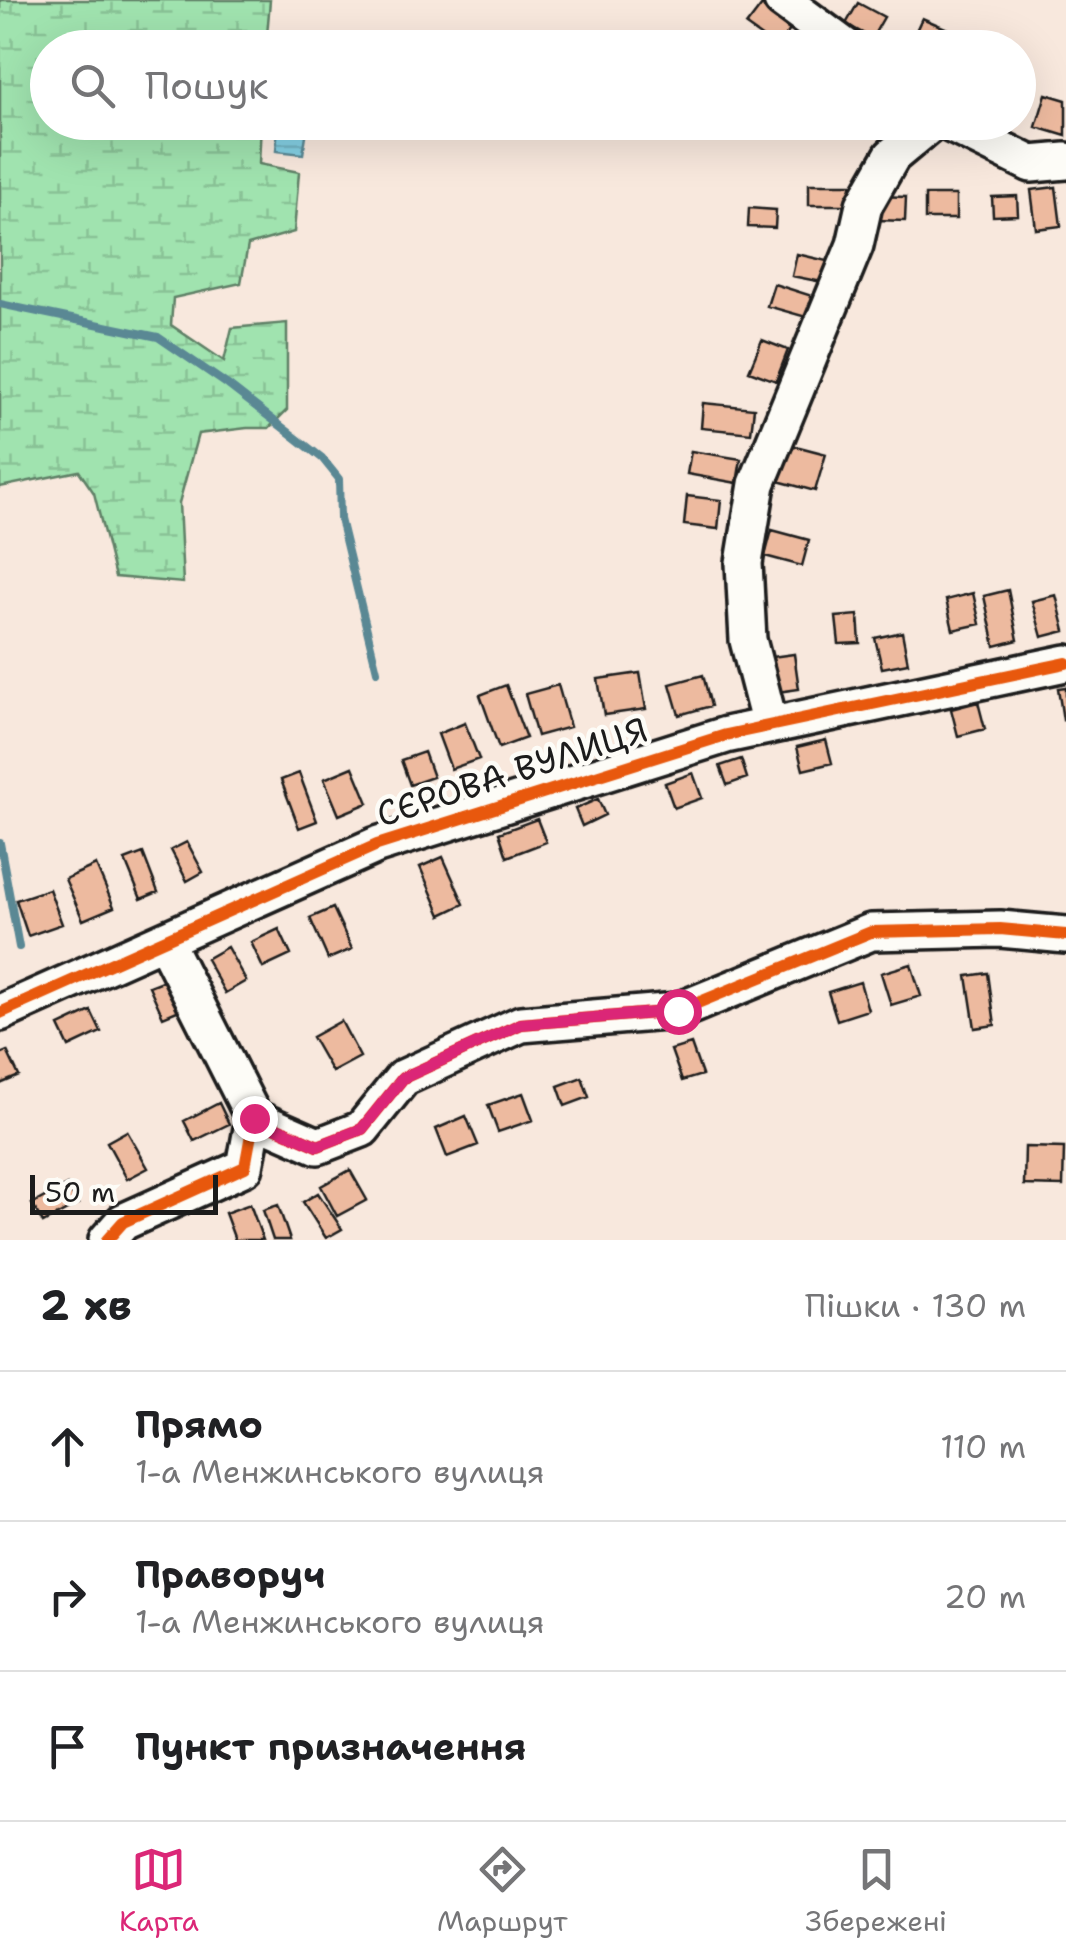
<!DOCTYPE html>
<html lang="uk">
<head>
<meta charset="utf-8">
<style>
	body { margin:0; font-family:"Shantell Sans",sans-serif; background:#f6f6f6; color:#202124 }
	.scale { position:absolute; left:30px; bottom:25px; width:188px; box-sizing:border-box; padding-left:10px; border:5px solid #1c1c1c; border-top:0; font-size:28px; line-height:35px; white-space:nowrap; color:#1c1c1c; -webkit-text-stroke:8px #fdfcf7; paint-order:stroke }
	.stop { position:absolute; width:30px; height:30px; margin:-22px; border:8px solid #db2777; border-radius:50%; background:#fff }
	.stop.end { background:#db2777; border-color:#fff; box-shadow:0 2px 10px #0008 }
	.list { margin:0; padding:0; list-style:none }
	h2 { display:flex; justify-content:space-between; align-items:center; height:130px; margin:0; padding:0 40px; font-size:42px }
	h2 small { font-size:32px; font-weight:400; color:#757577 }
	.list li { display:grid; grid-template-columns:65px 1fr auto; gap:30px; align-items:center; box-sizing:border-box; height:150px; padding:0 40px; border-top:2px solid #e0e0e0 }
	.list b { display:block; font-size:38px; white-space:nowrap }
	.list p { margin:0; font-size:32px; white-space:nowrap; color:#757577 }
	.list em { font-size:32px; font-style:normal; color:#757577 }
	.icon { flex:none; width:55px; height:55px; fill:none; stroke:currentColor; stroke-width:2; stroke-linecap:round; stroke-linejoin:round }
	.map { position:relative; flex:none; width:1066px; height:1240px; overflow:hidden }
	.search { position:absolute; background:#fff; box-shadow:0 10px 40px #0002; left:30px; right:30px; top:30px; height:110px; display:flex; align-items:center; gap:25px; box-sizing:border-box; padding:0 35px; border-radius:55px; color:#757577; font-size:38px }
	.sheet { height:580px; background:#fff }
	nav { display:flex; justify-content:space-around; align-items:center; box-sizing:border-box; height:140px; border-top:2px solid #e0e0e0; background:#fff; font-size:28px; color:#757577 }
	nav a { display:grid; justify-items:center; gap:5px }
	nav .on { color:#db2777 }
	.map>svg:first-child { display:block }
	.wetland { fill:url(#wetland-marsh); stroke:#5e8066; stroke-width:2.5 }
	.water { fill:url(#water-rules); stroke:#5a8894; stroke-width:2.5 }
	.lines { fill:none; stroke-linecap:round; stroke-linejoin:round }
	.stream { stroke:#5a8894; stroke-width:8 }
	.building { fill:#edba9f; stroke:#1c1c1c; stroke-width:2.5 }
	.minor-casing { stroke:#1c1c1c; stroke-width:42 }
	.minor { stroke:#fdfcf7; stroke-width:35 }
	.cycleway-casing { stroke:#fdfcf7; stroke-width:19 }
	.cycleway { stroke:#e8590c; stroke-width:12 }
	.route { stroke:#db2777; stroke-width:12 }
	.labels { text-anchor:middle; stroke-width:9; stroke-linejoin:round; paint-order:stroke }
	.street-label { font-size:35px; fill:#1c1c1c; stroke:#fdfcf7 }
</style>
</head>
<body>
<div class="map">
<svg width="1066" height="1240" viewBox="0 0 1066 1240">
	<defs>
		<pattern id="wetland-marsh" width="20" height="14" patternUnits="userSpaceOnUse" patternTransform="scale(2.5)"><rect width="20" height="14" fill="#a0e3af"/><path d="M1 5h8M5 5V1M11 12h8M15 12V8" fill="none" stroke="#89c296"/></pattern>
		<pattern id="water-rules" width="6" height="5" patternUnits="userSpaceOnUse" patternTransform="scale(2.5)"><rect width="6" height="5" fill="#84d0e4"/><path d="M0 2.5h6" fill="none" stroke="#71b2c3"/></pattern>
	</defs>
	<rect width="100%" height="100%" fill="#f8e8dd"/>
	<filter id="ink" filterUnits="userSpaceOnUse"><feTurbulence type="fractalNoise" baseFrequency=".01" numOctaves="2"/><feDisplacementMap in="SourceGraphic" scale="20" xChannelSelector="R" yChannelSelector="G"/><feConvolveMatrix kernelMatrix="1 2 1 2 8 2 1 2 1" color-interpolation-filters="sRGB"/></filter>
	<g filter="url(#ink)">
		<path class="wetland" d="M 0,0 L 270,0 L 266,47 L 48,48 L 48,122 L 261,123 L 259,164 L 299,172 L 294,232 L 248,245 L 241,283 L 173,298 L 171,325 L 224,361 L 232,328 L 287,323 L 287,410 L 269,428 L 247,428 L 198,434 L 179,503 L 183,583 L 115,577 L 94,493 L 79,471 L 0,487 Z"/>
		<path class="water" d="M 278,123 L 308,123 L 303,154 L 276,151 Z"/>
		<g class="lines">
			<path class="stream" d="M 0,304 L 158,337 L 228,385 L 322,458 L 339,479 L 340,519 L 377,671
				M 0,843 L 19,947"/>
		</g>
		<path class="building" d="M 765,1 L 795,23 L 777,48 L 746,26 Z
			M 858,3 L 884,17 L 872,38 L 846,24 Z
			M 922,18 L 950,30 L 942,48 L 908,48 Z
			M 1046,94 L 1066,100 L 1066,136 L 1036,127 Z
			M 809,184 L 851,184 L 851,205 L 809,205 Z
			M 1056,187 L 1061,226 L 1036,229 L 1031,190 Z
			M 925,195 L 956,195 L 956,219 L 925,219 Z
			M 877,196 L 906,197 L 905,221 L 877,220 Z
			M 1017,196 L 1018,215 L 993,216 L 992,197 Z
			M 749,208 L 776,210 L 775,228 L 748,227 Z
			M 797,254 L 827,261 L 822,282 L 792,276 Z
			M 774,284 L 812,296 L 806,317 L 767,306 Z
			M 762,340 L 788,350 L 776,381 L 749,371 Z
			M 703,403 L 754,408 L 751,433 L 701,428 Z
			M 788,444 L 826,454 L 815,491 L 778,481 Z
			M 691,451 L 741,459 L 737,483 L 687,474 Z
			M 687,496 L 721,500 L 718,529 L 684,525 Z
			M 772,530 L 809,540 L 802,566 L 765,556 Z
			M 1008,590 L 1018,640 L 995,646 L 984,596 Z
			M 973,593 L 980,624 L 953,630 L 946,600 Z
			M 1056,595 L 1065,631 L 1042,637 L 1032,601 Z
			M 858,615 L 860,643 L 839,644 L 836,617 Z
			M 902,632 L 908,663 L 882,668 L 875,638 Z
			M 794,654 L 799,689 L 770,693 L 764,658 Z
			M 640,673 L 646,709 L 604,715 L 598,679 Z
			M 703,675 L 711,706 L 679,715 L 670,684 Z
			M 506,685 L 526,738 L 499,748 L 480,695 Z
			M 558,685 L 570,727 L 537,736 L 525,694 Z
			M 1066,687 L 1066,719 L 1063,720 L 1058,688 Z
			M 978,702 L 985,729 L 958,736 L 951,709 Z
			M 465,723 L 479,759 L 451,769 L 438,734 Z
			M 826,740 L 832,763 L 803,770 L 797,747 Z
			M 424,752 L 433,777 L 410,785 L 401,760 Z
			M 741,759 L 747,778 L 727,785 L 720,766 Z
			M 353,767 L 368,803 L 339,815 L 324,779 Z
			M 299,773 L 317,821 L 299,828 L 281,780 Z
			M 693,773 L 702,798 L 674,808 L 665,783 Z
			M 598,799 L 605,815 L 582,826 L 575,809 Z
			M 537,819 L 546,842 L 507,857 L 499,833 Z
			M 187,842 L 203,872 L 187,881 L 171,850 Z
			M 143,853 L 158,892 L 141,899 L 125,860 Z
			M 443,857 L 464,904 L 441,915 L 420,867 Z
			M 96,865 L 114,907 L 83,920 L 65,879 Z
			M 49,889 L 62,924 L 28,936 L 16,900 Z
			M 333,908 L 352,949 L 328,959 L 310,918 Z
			M 279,929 L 291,955 L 263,968 L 251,942 Z
			M 227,947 L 246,981 L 225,993 L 206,959 Z
			M 911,964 L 921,996 L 891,1005 L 881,973 Z
			M 988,973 L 995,1025 L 975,1028 L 967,976 Z
			M 169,978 L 182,1009 L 163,1017 L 149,986 Z
			M 860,982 L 868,1010 L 837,1020 L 828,992 Z
			M 91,1011 L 101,1032 L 69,1047 L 59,1026 Z
			M 341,1021 L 360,1057 L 332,1072 L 312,1037 Z
			M 691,1044 L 702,1075 L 682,1081 L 671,1050 Z
			M 7,1051 L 19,1076 L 0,1084 L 0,1054 Z
			M 582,1077 L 589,1097 L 565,1106 L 558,1086 Z
			M 523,1093 L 533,1120 L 498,1132 L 488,1105 Z
			M 219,1103 L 229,1124 L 194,1141 L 184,1121 Z
			M 466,1116 L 478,1145 L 447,1157 L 436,1129 Z
			M 127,1131 L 148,1168 L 127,1179 L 107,1142 Z
			M 1025,1147 L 1064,1148 L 1063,1186 L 1024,1185 Z
			M 350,1170 L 367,1200 L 337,1216 L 321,1186 Z
			M 67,1185 L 78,1204 L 43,1223 L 32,1204 Z
			M 318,1193 L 342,1229 L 326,1238 L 303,1202 Z
			M 250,1204 L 263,1240 L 235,1240 L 225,1213 Z
			M 278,1205 L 290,1240 L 273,1240 L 263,1210 Z"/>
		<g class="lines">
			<g class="minor-casing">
				<path id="minor" d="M 782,0 L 847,48
					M 946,122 L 1031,164 L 1066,161
					M 770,725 L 748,640 L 744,563 L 757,484 L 855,245 L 864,205 L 892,156 L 933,122
					M 164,940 L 254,1118
					M 0,1013 L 377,845 L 726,735 L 1066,663
					M 107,1240 L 123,1222 L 245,1167 L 254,1118 L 318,1146 L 362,1129 L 403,1078 L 521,1024 L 678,1011 L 871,932 L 1000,929 L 1066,935"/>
			</g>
			<use href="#minor" class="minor"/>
			<g class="cycleway-casing">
				<path id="cycleway" d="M 0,1013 L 377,845 L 726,735 L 1066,663
					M 107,1240 L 123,1222 L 245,1167 L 254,1118 L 318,1146 L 362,1129 L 403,1078 L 521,1024 L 678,1011 L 871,932 L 1000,929 L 1066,935"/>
			</g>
			<use href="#cycleway" class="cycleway"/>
		</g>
	</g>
	<g class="lines" filter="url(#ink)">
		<path class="route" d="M 254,1118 L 318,1146 L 362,1129 L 403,1078 L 521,1024 L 678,1011"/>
	</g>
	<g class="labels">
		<g class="street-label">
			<text transform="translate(512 772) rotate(-18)" y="12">СЄРОВА ВУЛИЦЯ</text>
		</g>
	</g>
</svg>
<div class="scale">50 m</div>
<div class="stop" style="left:678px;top:1011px"></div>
<div class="stop end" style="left:254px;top:1118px"></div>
<div class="search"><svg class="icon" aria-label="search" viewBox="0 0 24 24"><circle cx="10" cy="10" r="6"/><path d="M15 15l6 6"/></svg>Пошук</div>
</div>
<section class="sheet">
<h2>2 хв<small>Пішки · 130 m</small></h2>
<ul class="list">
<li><svg class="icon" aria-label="ahead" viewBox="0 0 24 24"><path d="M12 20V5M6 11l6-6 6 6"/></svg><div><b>Прямо</b><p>1-а Менжинського вулиця</p></div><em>110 m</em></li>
<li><svg class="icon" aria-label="right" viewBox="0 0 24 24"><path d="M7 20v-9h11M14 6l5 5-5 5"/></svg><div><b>Праворуч</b><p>1-а Менжинського вулиця</p></div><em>20 m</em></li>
<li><svg class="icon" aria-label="arrive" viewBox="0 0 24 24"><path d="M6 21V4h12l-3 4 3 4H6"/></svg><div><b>Пункт призначення</b></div></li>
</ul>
</section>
<nav>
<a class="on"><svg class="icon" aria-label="map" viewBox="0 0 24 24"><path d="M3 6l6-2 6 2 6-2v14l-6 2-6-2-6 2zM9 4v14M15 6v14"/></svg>Карта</a>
<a><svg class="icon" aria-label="directions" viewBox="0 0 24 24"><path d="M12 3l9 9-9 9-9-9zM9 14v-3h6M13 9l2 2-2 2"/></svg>Маршрут</a>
<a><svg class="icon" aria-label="saved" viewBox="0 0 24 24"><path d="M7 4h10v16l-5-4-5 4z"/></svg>Збережені</a>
</nav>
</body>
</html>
